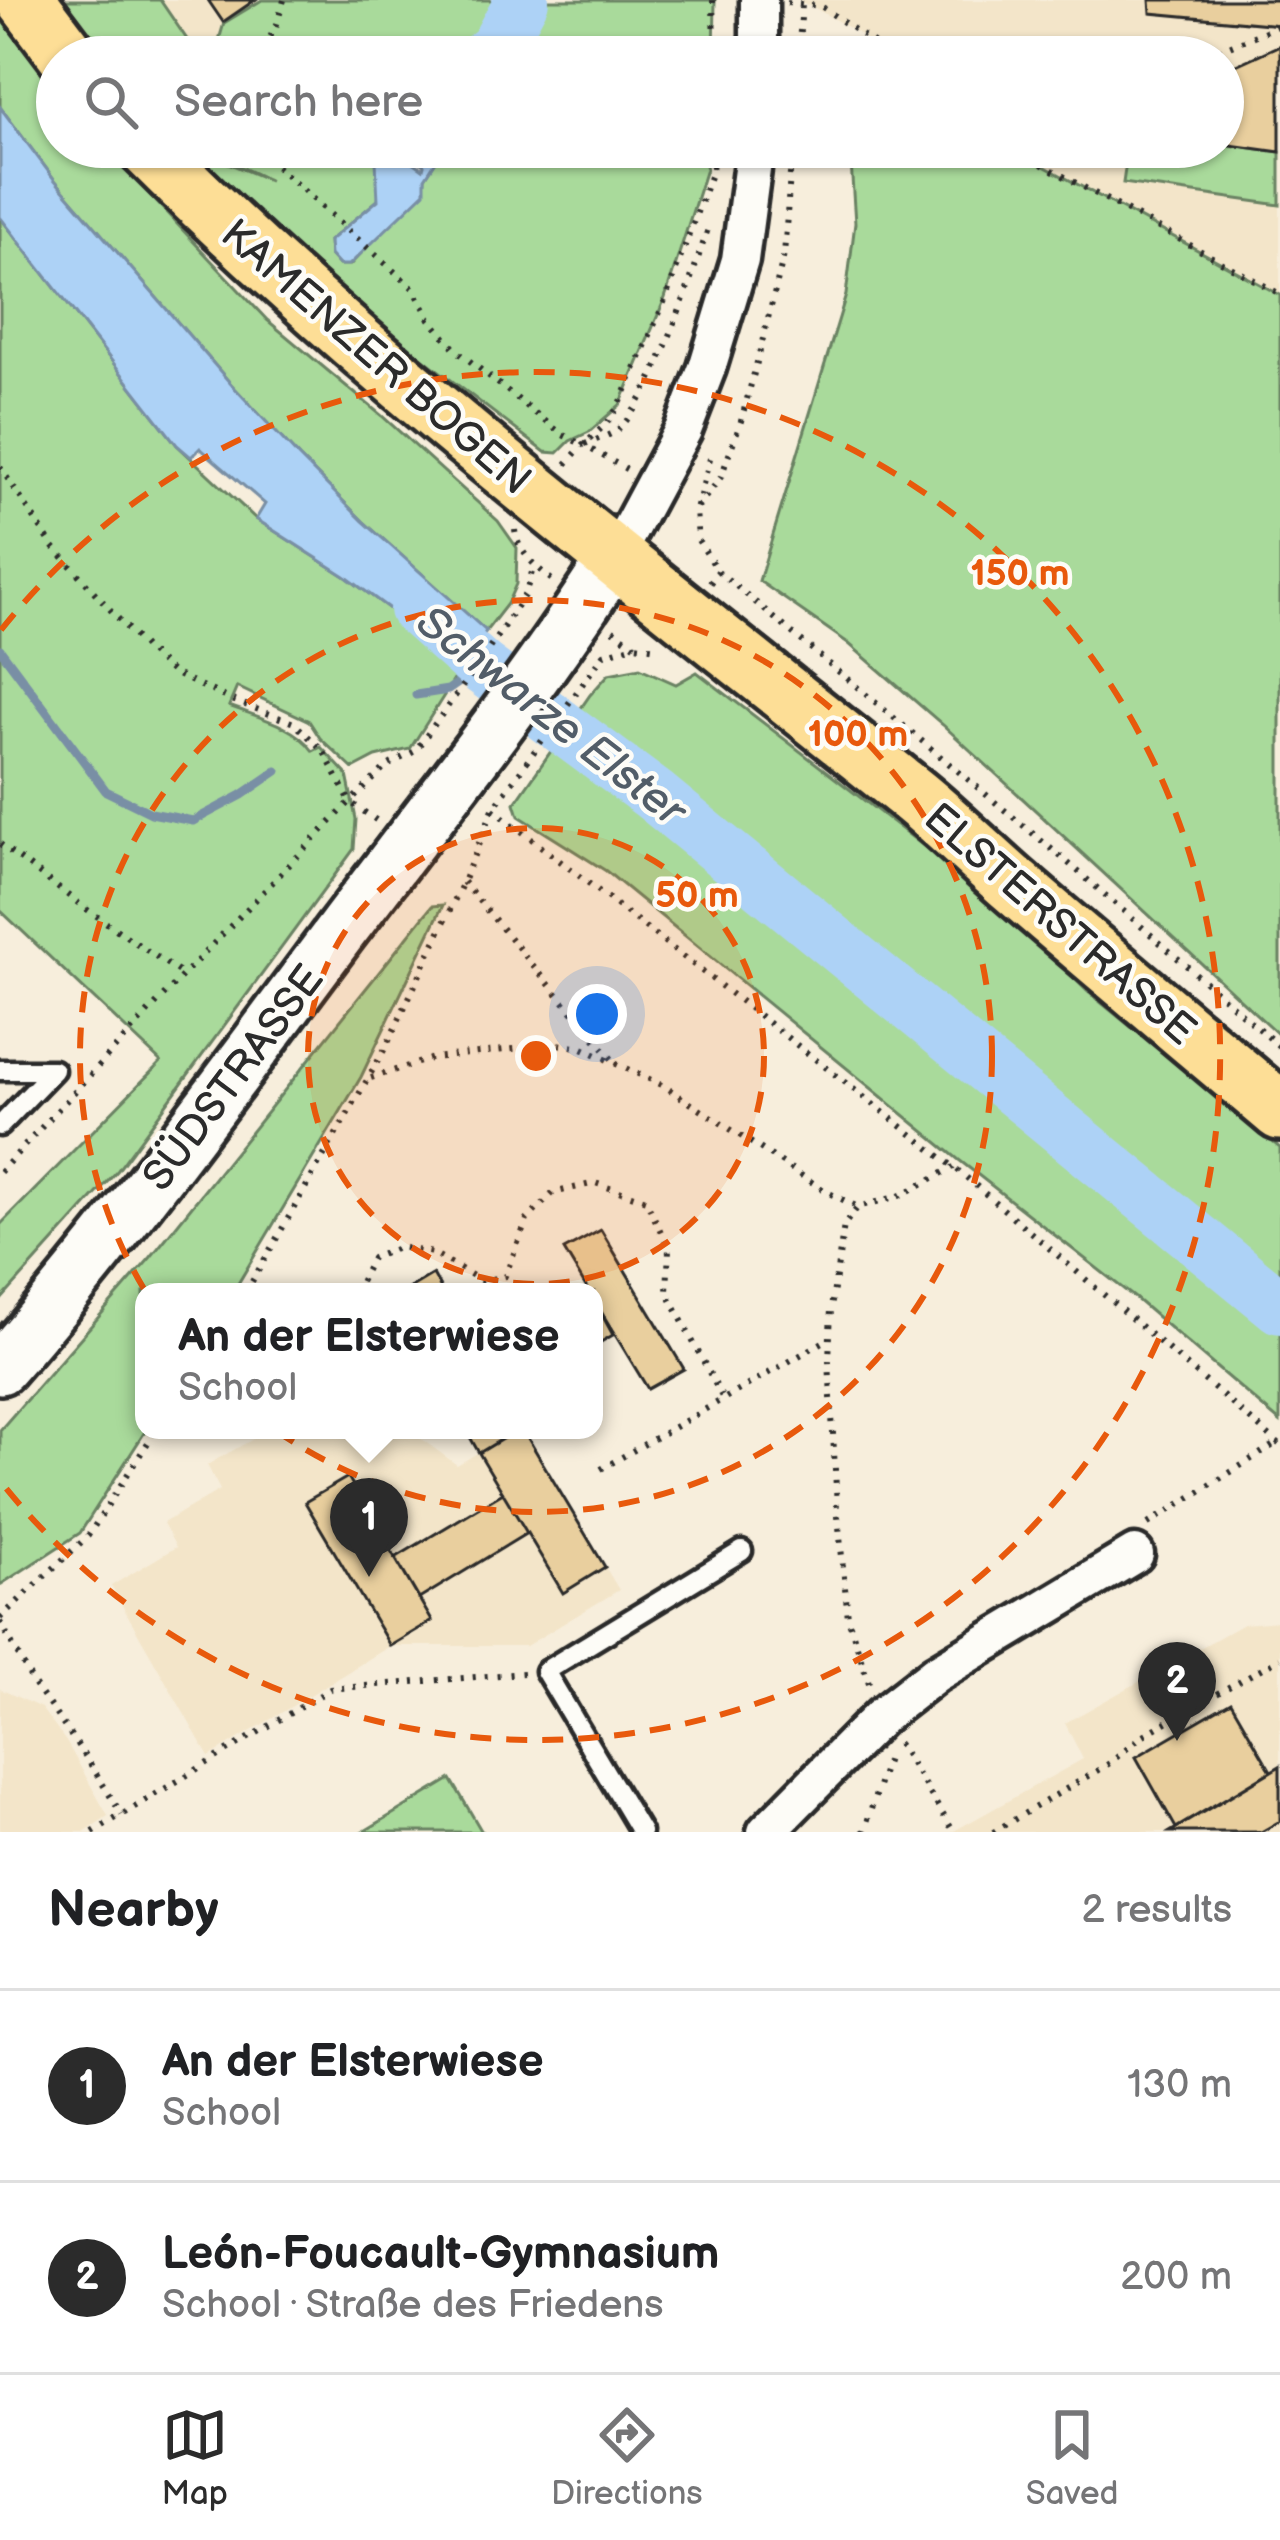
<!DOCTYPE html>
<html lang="en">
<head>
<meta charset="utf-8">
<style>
	body { margin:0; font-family:"Balsamiq Sans",sans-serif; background:#f6f6f6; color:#202124 }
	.you { position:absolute; left:597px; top:1014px; width:42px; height:42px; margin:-30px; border:9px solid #fff; border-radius:50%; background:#1a73e8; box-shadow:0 0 0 18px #1a73e833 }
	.badge { display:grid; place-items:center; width:78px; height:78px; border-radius:50%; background:#2b2b2b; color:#fff; font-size:39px; font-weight:700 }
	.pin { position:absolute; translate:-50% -99px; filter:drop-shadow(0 3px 6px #0008) }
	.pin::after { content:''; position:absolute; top:63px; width:42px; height:36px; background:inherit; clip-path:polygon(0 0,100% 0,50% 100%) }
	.popup { position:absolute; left:135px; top:1283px; width:468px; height:156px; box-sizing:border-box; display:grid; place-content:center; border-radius:24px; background:#fff; filter:drop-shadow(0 3px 9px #0005); font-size:39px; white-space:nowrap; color:#757577 }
	.popup b { font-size:45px; color:#202124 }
	.popup::after { content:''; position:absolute; left:50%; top:100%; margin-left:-24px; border:24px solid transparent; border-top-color:#fff }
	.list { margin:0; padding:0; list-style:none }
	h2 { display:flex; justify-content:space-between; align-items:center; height:156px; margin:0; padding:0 48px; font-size:51px }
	h2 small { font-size:39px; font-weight:400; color:#757577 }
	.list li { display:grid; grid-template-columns:78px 1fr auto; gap:36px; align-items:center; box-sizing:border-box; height:192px; padding:0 48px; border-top:3px solid #e0e0e0 }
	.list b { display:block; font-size:45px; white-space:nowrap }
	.list p { margin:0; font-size:39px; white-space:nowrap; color:#757577 }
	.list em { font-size:39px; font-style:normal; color:#757577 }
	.icon { flex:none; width:66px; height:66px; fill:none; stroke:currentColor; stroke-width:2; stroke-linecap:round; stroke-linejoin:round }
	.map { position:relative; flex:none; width:1280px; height:1832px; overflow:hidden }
	.search { position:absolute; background:#fff; box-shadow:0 3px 9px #0004; left:36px; right:36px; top:36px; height:132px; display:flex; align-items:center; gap:30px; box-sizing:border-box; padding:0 42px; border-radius:66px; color:#757577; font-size:45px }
	.sheet { height:540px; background:#fff }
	nav { display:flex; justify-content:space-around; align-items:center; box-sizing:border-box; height:168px; border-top:3px solid #e0e0e0; background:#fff; font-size:33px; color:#757577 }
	nav a { display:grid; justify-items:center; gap:6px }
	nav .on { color:#2b2b2b }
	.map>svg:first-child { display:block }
	.built { fill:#f3e5c9 }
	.green { fill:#a9da9b; stroke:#6a8263; stroke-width:3 }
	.water { fill:#add2f6; stroke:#798fa5; stroke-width:3 }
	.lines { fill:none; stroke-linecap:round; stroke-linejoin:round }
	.stream { stroke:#798fa5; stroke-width:9 }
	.river { stroke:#add2f6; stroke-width:54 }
	.building { fill:#e9cf9e; stroke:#2b2b2b; stroke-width:3 }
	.lane-casing { stroke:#2b2b2b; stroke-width:27 }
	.street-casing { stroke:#2b2b2b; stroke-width:45 }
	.secondary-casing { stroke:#2b2b2b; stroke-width:60 }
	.primary-casing { stroke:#2b2b2b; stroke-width:66 }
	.path { stroke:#2b2b2b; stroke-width:6; stroke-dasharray:3 9; stroke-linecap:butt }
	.lane { stroke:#fdfcf7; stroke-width:18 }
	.street { stroke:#fdfcf7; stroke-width:36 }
	.secondary { stroke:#fdfcf7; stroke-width:51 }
	.primary { stroke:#fdde96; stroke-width:57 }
	.ring { fill:none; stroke:#e8590c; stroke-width:6; stroke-dasharray:21 15 }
	.labels { text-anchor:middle; stroke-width:9; stroke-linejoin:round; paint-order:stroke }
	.street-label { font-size:42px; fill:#2b2b2b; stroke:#fdfcf7 }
	.water-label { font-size:45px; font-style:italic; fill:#525d68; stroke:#fdfcf7 }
	.centre { fill:#e8590c; stroke:#fdfcf7; stroke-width:6 }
	.ring-label { font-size:36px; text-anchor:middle; font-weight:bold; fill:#e8590c; stroke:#fdfcf7; stroke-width:9; stroke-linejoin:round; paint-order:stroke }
</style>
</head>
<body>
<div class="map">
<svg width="1280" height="1832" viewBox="0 0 1280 1832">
	<rect width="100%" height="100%" fill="#f7eedc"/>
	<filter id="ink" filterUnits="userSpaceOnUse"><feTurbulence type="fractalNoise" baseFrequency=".00833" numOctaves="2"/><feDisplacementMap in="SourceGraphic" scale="24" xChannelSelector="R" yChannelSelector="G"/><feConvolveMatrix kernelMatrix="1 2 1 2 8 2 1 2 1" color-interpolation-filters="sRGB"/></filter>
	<g filter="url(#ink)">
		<path class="built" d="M 160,0 L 262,0 L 224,23 L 214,57 L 199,57 Z
			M 800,0 L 1280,0 L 1280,294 L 1011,147 L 1223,147 L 1223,57 L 889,57 L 855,31 L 813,7 L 800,3 Z
			M 269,1430 L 409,1430 L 457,1465 L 517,1430 L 523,1430 L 619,1590 L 526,1646 L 390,1646 L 209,1757 L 111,1586 L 176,1547 L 163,1523 L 220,1490 L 207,1465 Z
			M 1280,1621 L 1280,1832 L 952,1832 L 1083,1759 L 1065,1723 L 1243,1624 Z
			M 0,1689 L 41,1708 L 67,1743 L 108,1816 L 84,1832 L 0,1832 Z"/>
		<path class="green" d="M 65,0 L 160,0 L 199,57 L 105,57 Z
			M 262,0 L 519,0 L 494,47 L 482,57 L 214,57 L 224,23 Z
			M 525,0 L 715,0 L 714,57 L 490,57 L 498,51 Z
			M 0,6 L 57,87 L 57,147 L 105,147 L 267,320 L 382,416 L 498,521 L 517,548 L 516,584 L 507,604 L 486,631 L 363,521 L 299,457 L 231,384 L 54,179 L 0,107 Z
			M 1223,144 L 1280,152 L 1280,205 L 1123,183 L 1127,156 L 1083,150 L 1084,147 L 1223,147 Z
			M 179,147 L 190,147 L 269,180 L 198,147 L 402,147 L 383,160 L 378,200 L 329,241 L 330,255 L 339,265 L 350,265 L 424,187 L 425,178 L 443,149 L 441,147 L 708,147 L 706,169 L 665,298 L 620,405 L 589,432 L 570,441 L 558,453 L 545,452 L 361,311 Z
			M 850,147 L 1009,147 L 1280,295 L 1280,1036 L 943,725 L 848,643 L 759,581 L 846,295 L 855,223 Z
			M 0,217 L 177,445 L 256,519 L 345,576 L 464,664 L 410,749 L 376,757 L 353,769 L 320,738 L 309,721 L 237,687 L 229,706 C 257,717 295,725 313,751 L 321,747 L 347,775 L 356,819 L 354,849 L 118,1170 L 0,1301 L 0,1225 L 161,1062 L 0,910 Z
			M 640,668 L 676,684 L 697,672 L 990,897 L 1088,992 L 1280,1148 L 1280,1422 L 1135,1298 L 959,1160 L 606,871 L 519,816 L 515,803 L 590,695 L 609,674 Z
			M 443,905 L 361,1077 L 233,1292 L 144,1292 L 146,1430 L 80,1533 L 0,1585 L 0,1430 L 151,1257 L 432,906 Z
			M 451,1779 L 482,1832 L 363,1832 Z"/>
		<path class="water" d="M 0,107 L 54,179 L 231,384 L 299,457 L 363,521 L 486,631 L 464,664 L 345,576 L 256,519 L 265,504 L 200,448 L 191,457 L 177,445 L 0,217 Z
			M 411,147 L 444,149 L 425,178 L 425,192 L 349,265 L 339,265 L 330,255 L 329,241 L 378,200 L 376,161 L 390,157 L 395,149 L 423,169 L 424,165 L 407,153 Z"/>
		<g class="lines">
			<path class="stream" d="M 0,649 L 106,791 L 151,813 L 193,821 L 242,795 L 277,771
				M 416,695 L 448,690 L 481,667"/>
			<path class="river" d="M 485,57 L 496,48 L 522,0
				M 416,609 L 481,667 L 654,795 L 1280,1307"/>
		</g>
		<path class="building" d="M 208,0 L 255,0 L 223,22 Z
			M 1150,0 L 1280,0 L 1280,25 L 1151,13 Z
			M 1280,45 L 1280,152 L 1223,144 L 1223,71 Z
			M 601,1230 L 684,1369 L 648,1389 L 594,1300 L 594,1292 L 589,1292 L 564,1250 Z
			M 433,1274 L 443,1292 L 403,1292 Z
			M 594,1300 L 613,1335 L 594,1346 Z
			M 466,1430 L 517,1430 L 479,1453 Z
			M 517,1430 L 523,1430 L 605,1567 L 563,1593 L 479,1453 Z
			M 348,1477 L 432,1621 L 390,1646 L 305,1502 Z
			M 503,1493 L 527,1533 L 419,1599 L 395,1558 Z
			M 1231,1702 L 1271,1771 L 1176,1828 L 1136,1757 Z
			M 1280,1766 L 1280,1821 L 1261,1832 L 1170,1832 Z"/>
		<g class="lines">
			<g class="lane-casing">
				<path id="lane" d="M 0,1070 L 54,1070 L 0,1126
					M 641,1832 L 545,1671 L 742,1551"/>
			</g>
			<g class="street-casing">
				<path id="street" d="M 759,57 L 759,0
					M 615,557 L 683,430 L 707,368 L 740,260 L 755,147
					M 766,1832 L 881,1716 L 935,1674 L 1135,1554"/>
			</g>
			<g class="secondary-casing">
				<path id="secondary" d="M 0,1368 C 123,1229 230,1079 341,931 C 434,808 532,687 615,557"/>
			</g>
			<g class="primary-casing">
				<path id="primary" d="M 26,0 L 69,57
					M 146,147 C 384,385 654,587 915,797 C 948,824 978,854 1010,882 C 1099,959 1190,1035 1280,1111"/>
			</g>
			<path class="path" d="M 713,0 L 714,57
				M 787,3 L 821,6 L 893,57
				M 258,57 L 276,27 L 284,0
				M 798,57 L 802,4
				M 1100,57 L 1126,51 L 1217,51 L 1280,25
				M 246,147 L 275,165 L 414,289 L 430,319 L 456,350 L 563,435 L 583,445 C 594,440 608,437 617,430 C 652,403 693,272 709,226
				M 1010,147 L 1280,294
				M 590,439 L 607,423 L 620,404 L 666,298 L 712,171 L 714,147
				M 566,464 L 583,445 L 628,470
				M 0,467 L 52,545 L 144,647 L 173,673 L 232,700 L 294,723 L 323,750 L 350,802 L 376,820
				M 698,507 L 721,477 L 741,421 L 756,366 L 784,255 L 792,147
				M 515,530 C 517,551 536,567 552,580
				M 718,571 L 1073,867 L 1280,1047
				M 710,583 L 718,571 L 698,540 L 696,510 L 712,451
				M 613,630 L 635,645
				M 493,809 L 954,1167 L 1280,1445
				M 0,844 L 82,906 L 183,975
				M 463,882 L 612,1059
				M 371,1078 L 433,1058 L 558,1044 L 582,1048 L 664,1086 L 827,1192 L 858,1207
				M 0,1172 L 183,975 L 350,802 L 387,766 L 415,751 L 481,661 L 525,594 L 534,566
				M 246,1292 L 387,1045 L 463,882 L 493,809 L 604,654 L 635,645 L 657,648
				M 355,1292 L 372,1258 L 400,1247 L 433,1253 L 482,1281 L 505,1276 L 527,1220 L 553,1193 L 595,1183 L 646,1200 L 669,1249 L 667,1292 L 723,1399
				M 434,1430 L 435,1432
				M 601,1469 L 830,1338
				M 1148,1524 L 1277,1443
				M 0,1618 L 88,1536 L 156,1430
				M 0,1622 L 34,1684 L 86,1757 L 122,1815
				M 869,1683 L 848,1618 L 837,1506 L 829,1361 L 831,1308 L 844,1225 L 858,1207 L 899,1196 L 954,1167
				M 898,1743 L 954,1832
				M 93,1832 L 330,1689 L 523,1673
				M 864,1832 L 888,1755
				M 993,1832 L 1110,1763 L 1142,1736 L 1280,1658"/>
			<use href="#lane" class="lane"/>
			<use href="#street" class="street"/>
			<use href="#secondary" class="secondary"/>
			<use href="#primary" class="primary"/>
		</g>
	</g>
	<circle cx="536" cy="1056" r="228" fill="#e8590c" fill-opacity=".12"/>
	<g class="ring">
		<circle cx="536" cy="1056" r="228"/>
		<circle cx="536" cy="1056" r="456"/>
		<path d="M1 630A684 684 0 1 1 1 1482"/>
	</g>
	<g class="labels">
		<g class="street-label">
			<text transform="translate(377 356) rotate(41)" y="15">KAMENZER BOGEN</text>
			<text transform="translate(1061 923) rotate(41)" y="15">ELSTERSTRASSE</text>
			<text transform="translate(232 1077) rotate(-53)" y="15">SÜDSTRASSE</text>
		</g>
		<g class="water-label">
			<text transform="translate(552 715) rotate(38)" y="16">Schwarze Elster</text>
		</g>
	</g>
	<circle cx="536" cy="1056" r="18" class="centre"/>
	<g class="ring-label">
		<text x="1020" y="585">150 m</text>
		<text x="858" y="746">100 m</text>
		<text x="697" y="907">50 m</text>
	</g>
</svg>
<div class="you"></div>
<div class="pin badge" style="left:369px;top:1577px">1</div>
<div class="popup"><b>An der Elsterwiese</b>School</div>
<div class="pin badge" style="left:1177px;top:1741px">2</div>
<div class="search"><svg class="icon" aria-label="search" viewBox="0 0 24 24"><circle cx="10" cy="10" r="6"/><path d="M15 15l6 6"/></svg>Search here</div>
</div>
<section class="sheet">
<h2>Nearby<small>2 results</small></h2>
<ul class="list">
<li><span class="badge">1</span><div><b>An der Elsterwiese</b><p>School</p></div><em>130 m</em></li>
<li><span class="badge">2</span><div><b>León-Foucault-Gymnasium</b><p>School · Straße des Friedens</p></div><em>200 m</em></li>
</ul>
</section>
<nav>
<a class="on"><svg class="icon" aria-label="map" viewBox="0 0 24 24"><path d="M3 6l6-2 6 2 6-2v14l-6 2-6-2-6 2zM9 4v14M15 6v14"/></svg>Map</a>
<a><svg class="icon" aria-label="directions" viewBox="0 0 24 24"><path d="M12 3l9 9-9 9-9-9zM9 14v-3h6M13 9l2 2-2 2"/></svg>Directions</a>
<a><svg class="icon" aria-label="saved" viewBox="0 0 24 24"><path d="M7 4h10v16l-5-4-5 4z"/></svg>Saved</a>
</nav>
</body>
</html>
